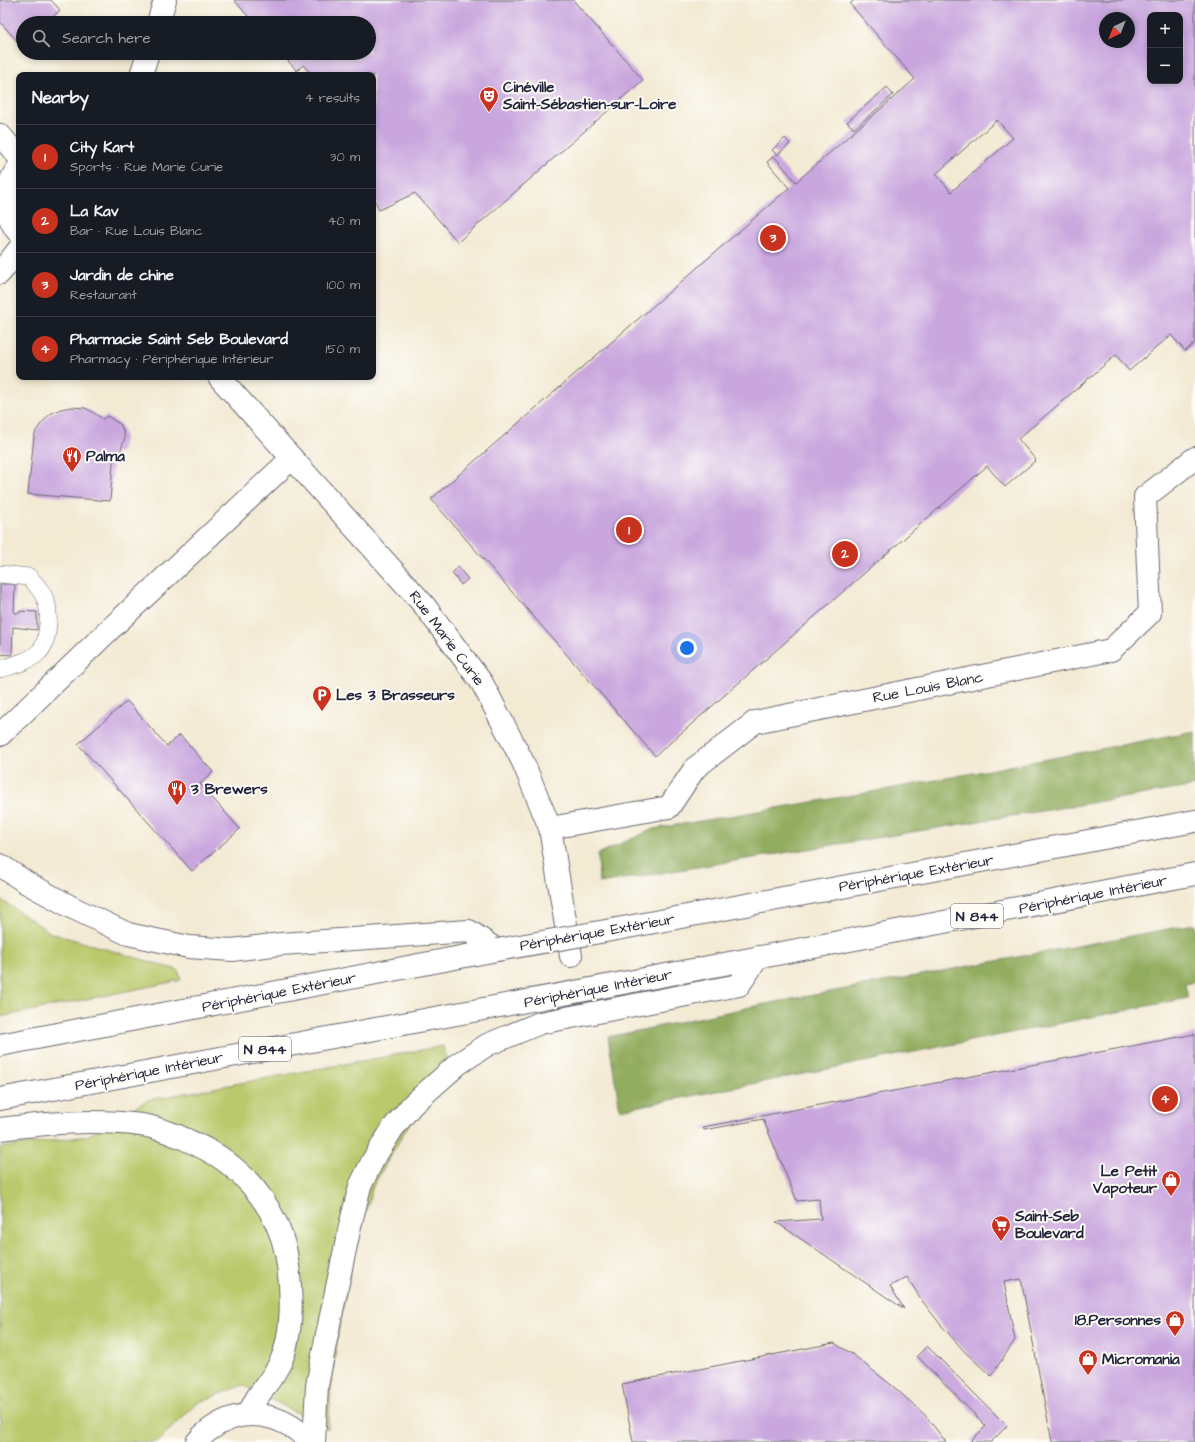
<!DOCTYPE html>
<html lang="en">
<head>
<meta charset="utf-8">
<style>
	body { margin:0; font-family:"Architects Daughter",sans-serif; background:#20242c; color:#f1f3f6 }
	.controls { position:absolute; right:12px; top:12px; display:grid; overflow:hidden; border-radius:8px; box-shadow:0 2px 6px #0003 }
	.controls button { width:36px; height:36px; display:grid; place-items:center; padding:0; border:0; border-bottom:1px solid #363941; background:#171b24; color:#f1f3f6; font:20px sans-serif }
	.compass { position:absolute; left:1099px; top:12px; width:36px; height:36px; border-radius:50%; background:#171b24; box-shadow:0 2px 6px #0003; rotate:223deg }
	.you { position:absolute; left:687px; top:648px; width:14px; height:14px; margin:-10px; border:3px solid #fff; border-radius:50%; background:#1a73e8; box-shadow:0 0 0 6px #1a73e833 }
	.badge { display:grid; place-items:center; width:26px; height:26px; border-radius:50%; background:#c8321e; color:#fff; font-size:13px; font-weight:700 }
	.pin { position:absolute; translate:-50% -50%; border:2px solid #fff; box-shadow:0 1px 4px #0006 }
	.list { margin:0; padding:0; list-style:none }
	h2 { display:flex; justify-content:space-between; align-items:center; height:52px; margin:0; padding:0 16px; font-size:17px }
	h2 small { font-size:13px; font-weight:400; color:#9ea1a6 }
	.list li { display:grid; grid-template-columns:26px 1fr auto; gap:12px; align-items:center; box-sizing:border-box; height:64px; padding:0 16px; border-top:1px solid #363941 }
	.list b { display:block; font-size:15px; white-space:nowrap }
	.list p { margin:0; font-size:13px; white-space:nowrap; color:#9ea1a6 }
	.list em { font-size:13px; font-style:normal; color:#9ea1a6 }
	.icon { flex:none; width:22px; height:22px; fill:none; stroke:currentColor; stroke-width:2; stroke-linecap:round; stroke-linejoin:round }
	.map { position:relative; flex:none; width:1195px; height:1442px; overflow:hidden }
	.search { position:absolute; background:#171b24; box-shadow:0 2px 6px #0003; left:16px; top:16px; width:360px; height:44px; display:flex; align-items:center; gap:10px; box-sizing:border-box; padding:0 14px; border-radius:22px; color:#9ea1a6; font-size:15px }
	.panel { position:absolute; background:#171b24; box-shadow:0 2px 6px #0003; left:16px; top:72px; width:360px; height:308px; border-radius:8px }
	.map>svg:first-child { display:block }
	.green { fill:#bac96c; stroke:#6e7654 }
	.forest { fill:#93ad60; stroke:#5a684e }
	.building { fill:#c9a6de; fill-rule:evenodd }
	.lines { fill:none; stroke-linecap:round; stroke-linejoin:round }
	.lane-casing { stroke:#6b6871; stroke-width:18 }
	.street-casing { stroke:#6b6871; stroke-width:24 }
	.secondary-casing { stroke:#6b6871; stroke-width:24 }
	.highway-casing { stroke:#6b6871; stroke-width:24 }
	.lane { stroke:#fff; stroke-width:17 }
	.street { stroke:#fff; stroke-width:22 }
	.secondary { stroke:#fff; stroke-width:22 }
	.highway { stroke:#fff; stroke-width:22 }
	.highway-bridge-casing { stroke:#6b6871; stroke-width:24; stroke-linecap:butt }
	.highway-bridge { stroke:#fff; stroke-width:22 }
	.labels { text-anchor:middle; stroke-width:4; stroke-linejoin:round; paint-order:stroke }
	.shield { fill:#fdfcf7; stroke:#646373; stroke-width:1 }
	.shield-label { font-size:14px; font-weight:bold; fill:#22223b }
	.poi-label { font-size:15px; font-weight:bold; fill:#22223b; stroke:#fdfcf7; text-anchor:start }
	.street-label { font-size:15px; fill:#22223b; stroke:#fdfcf7 }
</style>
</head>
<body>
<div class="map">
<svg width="1195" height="1442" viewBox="0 0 1195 1442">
	<rect width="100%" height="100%" fill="#fdfcf7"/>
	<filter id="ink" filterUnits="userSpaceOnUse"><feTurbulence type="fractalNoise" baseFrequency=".025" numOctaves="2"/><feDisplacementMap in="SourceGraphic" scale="8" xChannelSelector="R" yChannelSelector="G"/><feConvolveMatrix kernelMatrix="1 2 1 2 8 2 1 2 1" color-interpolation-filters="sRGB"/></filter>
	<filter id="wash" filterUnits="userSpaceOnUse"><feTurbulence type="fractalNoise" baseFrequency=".012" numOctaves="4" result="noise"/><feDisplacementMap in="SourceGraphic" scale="16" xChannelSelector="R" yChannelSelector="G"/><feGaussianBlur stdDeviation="0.9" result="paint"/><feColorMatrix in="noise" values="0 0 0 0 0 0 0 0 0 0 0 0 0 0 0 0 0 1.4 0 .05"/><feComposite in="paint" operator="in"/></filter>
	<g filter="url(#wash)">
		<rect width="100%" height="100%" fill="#f3ead4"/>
		<path class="green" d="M 0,899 L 51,933 L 178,970 L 181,980 L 0,1017 Z
			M 443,1046 L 452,1077 L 416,1112 L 373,1186 L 353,1256 L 339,1328 L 332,1377 L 328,1429 L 243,1385 L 197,1403 L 157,1442 L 0,1442 L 0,1148 L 87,1136 L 148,1100 Z"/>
		<path class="forest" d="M 1195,731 L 1195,786 L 599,883 L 598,854 L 653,829 L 889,789 Z
			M 1195,924 L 1195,982 L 1185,984 L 1188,998 L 620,1110 L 608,1037 L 760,1005 Z"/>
		<g id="blocks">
			<path class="building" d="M 0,0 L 51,0 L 60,10 L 46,23 L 23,23 L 23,44 L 21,45 L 0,22 Z
				M 234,0 L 573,0 L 643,80 L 458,242 L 415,193 L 379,210 L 373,196 L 373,75 L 312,75 L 303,65 L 297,71 L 281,53 L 369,53 L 369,23 L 254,23 Z
				M 854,0 L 1195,0 L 1195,343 L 1185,351 L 1171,335 L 1129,371 L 1116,355 L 1018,439 L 1036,460 L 1005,487 L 987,466 L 655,756 L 431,499 L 789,188 L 767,162 L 774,156 L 796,182 L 915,79 L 850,4 ZM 1150,15 L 1180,15 L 1180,81 L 1150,81 ZM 1105,18 L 1129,18 L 1129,42 L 1105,42 ZM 997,120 L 1013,138 L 951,192 L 936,174 Z
				M 887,87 L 893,95 L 854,129 L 847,122 Z
				M 785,138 L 790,144 L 777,155 L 772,150 Z
				M 71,407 L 85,408 L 91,411 L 103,419 L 107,416 L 121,425 L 125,437 L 120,453 L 114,452 L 110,501 L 28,494 L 34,437 L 36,431 L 41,424 L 50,414 L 61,409 Z
				M 458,567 L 468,579 L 461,585 L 452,573 Z
				M 0,584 L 15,584 L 14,613 L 20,613 L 20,611 L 37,612 L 37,630 L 13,627 L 12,655 L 0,654 Z
				M 127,701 L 167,746 L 180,735 L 213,772 L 200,784 L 240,829 L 192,871 L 78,744 Z
				M 1195,1034 L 1195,1442 L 1052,1442 L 1021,1279 L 1004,1282 L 1015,1340 L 991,1376 L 965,1352 L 941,1325 L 923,1302 L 907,1277 L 890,1286 L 904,1309 L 776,1222 L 821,1219 L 819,1199 L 797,1201 L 763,1119 L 704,1130 L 703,1127 Z
				M 834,1343 L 852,1354 L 895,1388 L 925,1415 L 946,1442 L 633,1442 L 622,1384 Z
				M 927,1346 L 1007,1426 L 991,1442 L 970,1442 L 986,1426 L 917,1356 Z"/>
		</g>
	</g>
	<g filter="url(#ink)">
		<use href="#blocks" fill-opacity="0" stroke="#6b6871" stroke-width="1"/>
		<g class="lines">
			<g class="lane-casing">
				<path id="lane" d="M 0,574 L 29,577 C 47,595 51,607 47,632 C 46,639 44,647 39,652 C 29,662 13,665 0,669"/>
			</g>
			<g class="street-casing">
				<path id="street" d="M 158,23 L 165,0
					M 141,75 L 148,53
					M 219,377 L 424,605 L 482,683 L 523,762 L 550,828 L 571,956
					M 0,735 L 107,632 L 292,458
					M 550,828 L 669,807 L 695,768 L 755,722 L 1111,650 L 1150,613 L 1145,497 L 1195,458"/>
			</g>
			<g class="secondary-casing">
				<path id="secondary" d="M 0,135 L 19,157
					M 19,167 C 3,186 3,215 19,233
					M 0,273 L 19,249
					M 197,1442 C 200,1438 204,1434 208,1431 C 241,1405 282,1412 310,1442"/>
			</g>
			<g class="highway-casing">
				<path id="highway" d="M 0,865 L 27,883 L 73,908 L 128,934 L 189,947 L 232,950 L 281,944 L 469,931 L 497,950
					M 617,929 L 1195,821
					M 0,1045 L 497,950
					M 0,1099 L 698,969 L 1195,874
					M 0,1129 C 47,1123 94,1119 141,1125 C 156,1127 171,1133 185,1139 C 200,1146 216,1153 229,1164 C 261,1189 284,1226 288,1266 C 292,1294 293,1334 281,1361 C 275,1374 266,1385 258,1396 C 254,1402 251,1409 248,1415
					M 314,1442 L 317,1386 L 326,1339 L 350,1226 L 360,1186 L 373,1160 L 393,1128 L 412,1105 L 458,1064 L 487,1045 L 540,1023 L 739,985 L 758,957"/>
			</g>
			<use href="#lane" class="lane"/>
			<use href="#street" class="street"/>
			<use href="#secondary" class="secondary"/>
			<use href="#highway" class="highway"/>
			<g class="highway-bridge-casing">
				<path id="highway-bridge" d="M 497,950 L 617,929"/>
			</g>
			<use href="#highway-bridge" class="highway-bridge"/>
		</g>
	</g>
	<defs>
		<g id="theatre-pin" transform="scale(1)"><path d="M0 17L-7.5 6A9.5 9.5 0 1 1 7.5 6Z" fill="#c8321e" stroke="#fdfcf7"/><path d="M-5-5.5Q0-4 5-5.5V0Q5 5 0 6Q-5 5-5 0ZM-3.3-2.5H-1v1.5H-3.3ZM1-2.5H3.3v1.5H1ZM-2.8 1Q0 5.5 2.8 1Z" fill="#fff"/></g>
		<g id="restaurant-pin" transform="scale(1)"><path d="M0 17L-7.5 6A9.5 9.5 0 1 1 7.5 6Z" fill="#c8321e" stroke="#fdfcf7"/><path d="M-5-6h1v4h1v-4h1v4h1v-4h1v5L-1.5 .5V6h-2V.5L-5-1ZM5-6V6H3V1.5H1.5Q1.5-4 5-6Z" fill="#fff"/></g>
		<g id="parking-pin" transform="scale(1)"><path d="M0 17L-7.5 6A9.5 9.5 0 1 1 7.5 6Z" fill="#c8321e" stroke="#fdfcf7"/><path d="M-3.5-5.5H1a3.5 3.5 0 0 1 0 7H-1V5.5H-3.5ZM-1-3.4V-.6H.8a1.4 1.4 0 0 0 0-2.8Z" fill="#fff"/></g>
		<g id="shop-pin" transform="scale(1)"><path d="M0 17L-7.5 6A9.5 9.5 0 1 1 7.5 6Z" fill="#c8321e" stroke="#fdfcf7"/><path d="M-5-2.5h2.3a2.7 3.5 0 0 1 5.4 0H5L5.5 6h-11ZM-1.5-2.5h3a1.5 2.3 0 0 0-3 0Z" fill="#fff"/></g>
		<g id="supermarket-pin" transform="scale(1)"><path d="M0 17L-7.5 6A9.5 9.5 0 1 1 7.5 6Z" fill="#c8321e" stroke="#fdfcf7"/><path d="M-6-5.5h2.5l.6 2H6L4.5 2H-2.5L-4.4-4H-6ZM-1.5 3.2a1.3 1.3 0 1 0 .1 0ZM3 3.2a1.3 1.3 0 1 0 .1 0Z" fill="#fff"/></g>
	</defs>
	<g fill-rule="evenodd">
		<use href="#theatre-pin" x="489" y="96"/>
		<use href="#restaurant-pin" x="72" y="456"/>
		<use href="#parking-pin" x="322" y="695"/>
		<use href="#restaurant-pin" x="177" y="789"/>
		<use href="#shop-pin" x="1171" y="1180"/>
		<use href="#supermarket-pin" x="1001" y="1225"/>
		<use href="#shop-pin" x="1175" y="1320"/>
		<use href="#shop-pin" x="1088" y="1359"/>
	</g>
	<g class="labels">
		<g class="shield">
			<rect x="951" y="904" width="52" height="24" rx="3"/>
			<rect x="239" y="1037" width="52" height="24" rx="3"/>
		</g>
		<g class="shield-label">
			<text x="977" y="921">N 844</text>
			<text x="265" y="1054">N 844</text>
		</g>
		<g class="poi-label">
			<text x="503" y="92">Cinéville<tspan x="503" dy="17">Saint-Sébastien-sur-Loire</tspan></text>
			<text x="86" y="461">Palma</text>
			<text x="336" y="700">Les 3 Brasseurs</text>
			<text x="191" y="794">3 Brewers</text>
			<text x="1157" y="1176" text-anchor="end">Le Petit<tspan x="1157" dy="17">Vapoteur</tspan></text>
			<text x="1015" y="1221">Saint-Seb<tspan x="1015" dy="17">Boulevard</tspan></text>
			<text x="1161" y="1325" text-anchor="end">18.Personnes</text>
			<text x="1102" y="1364">Micromania</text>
		</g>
		<g class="street-label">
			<text transform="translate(447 638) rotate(53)" y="5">Rue Marie Curie</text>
			<text transform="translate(928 687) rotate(-11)" y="5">Rue Louis Blanc</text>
			<text transform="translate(916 873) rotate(-10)" y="5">Périphérique Extérieur</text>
			<text transform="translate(1093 894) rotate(-11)" y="5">Périphérique Intérieur</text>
			<text transform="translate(597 932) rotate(-10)" y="5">Périphérique Extérieur</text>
			<text transform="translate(598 988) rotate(-11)" y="5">Périphérique Intérieur</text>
			<text transform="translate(279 992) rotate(-11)" y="5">Périphérique Extérieur</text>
			<text transform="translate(149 1071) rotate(-11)" y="5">Périphérique Intérieur</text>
		</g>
	</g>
</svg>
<div class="controls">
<button>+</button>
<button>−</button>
</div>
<svg class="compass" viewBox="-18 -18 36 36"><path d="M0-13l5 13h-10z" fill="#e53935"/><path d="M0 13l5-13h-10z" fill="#9ea1a6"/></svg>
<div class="you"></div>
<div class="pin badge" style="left:629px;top:530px">1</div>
<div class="pin badge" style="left:845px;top:554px">2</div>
<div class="pin badge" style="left:773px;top:238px">3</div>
<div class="pin badge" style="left:1165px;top:1099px">4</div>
<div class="search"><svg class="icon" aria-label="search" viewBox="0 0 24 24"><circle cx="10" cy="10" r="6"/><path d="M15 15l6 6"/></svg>Search here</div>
<section class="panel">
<h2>Nearby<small>4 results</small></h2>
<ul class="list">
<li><span class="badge">1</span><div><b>City Kart</b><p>Sports · Rue Marie Curie</p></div><em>30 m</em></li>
<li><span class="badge">2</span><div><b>La Kav</b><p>Bar · Rue Louis Blanc</p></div><em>40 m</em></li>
<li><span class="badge">3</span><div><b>Jardin de chine</b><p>Restaurant</p></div><em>100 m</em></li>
<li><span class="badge">4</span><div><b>Pharmacie Saint Seb Boulevard</b><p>Pharmacy · Périphérique Intérieur</p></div><em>150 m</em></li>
</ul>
</section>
</div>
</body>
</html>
